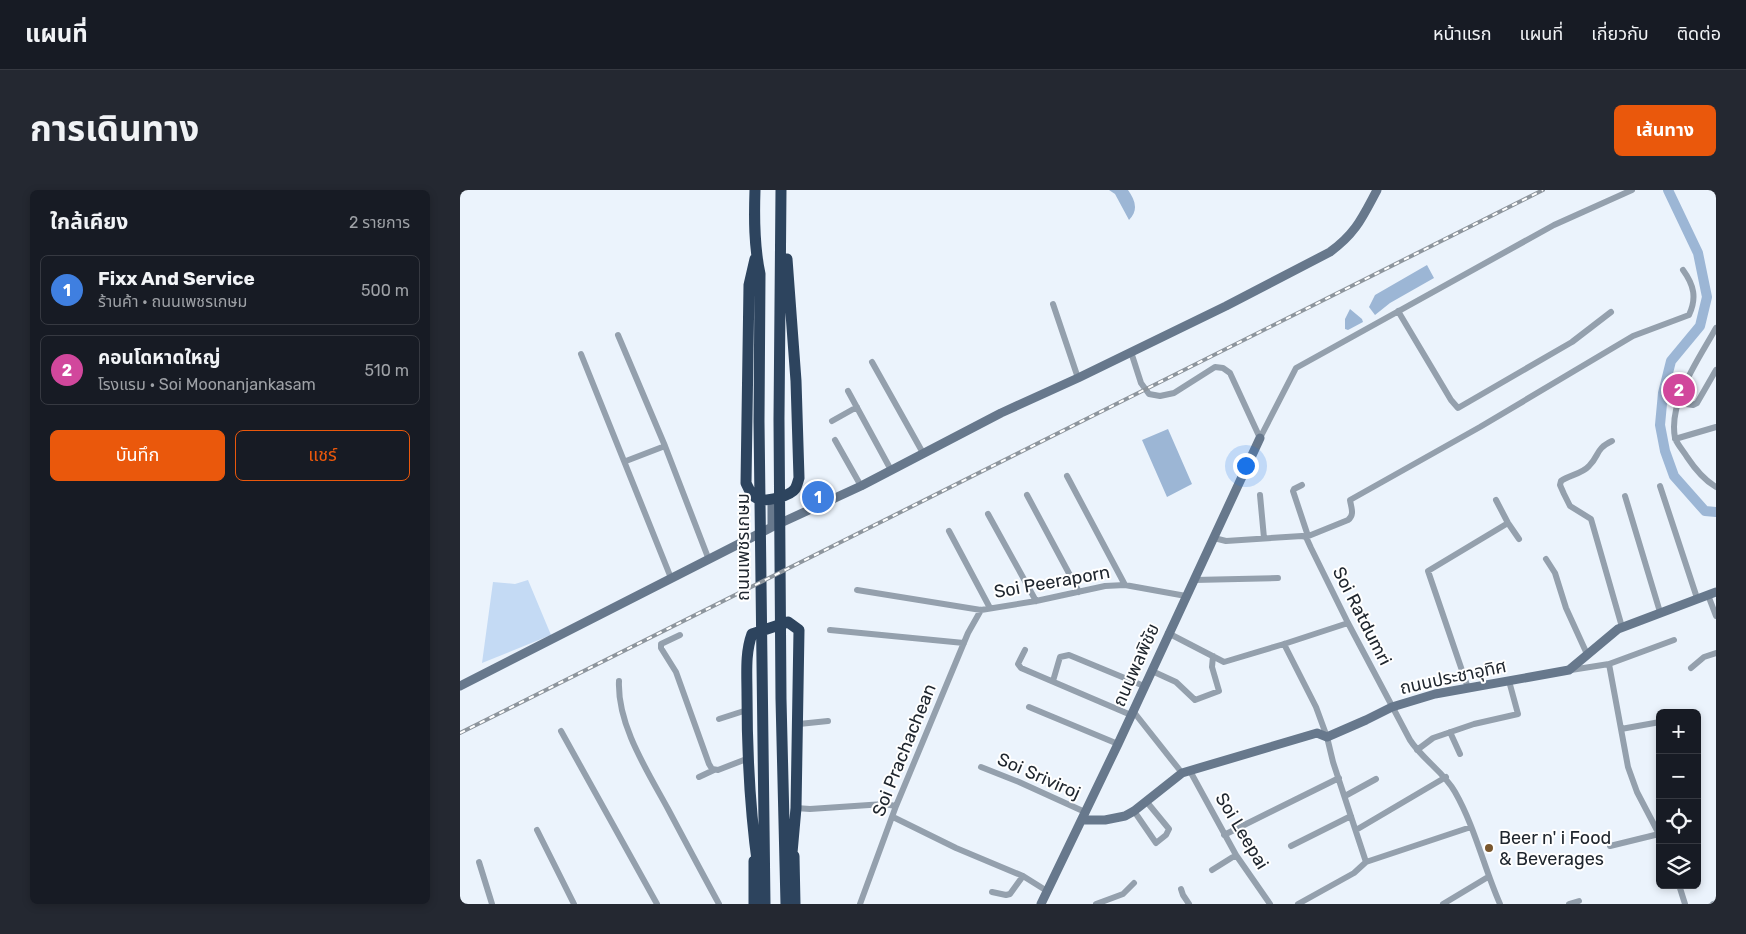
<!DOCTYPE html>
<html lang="th">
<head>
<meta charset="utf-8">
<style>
	body { margin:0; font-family:Rubik,"Noto Sans Thai",sans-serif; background:#242831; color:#f1f3f6 }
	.controls { position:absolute; right:15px; bottom:15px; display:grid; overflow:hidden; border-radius:8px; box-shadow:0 2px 8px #0003 }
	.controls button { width:45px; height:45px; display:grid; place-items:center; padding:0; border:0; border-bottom:1px solid #363941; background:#171b24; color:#f1f3f6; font:25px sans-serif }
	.you { position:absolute; left:785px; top:275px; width:18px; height:18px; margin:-12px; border:4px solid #fff; border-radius:50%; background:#1a73e8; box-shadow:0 0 0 8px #1a73e833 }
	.badge { display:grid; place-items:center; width:32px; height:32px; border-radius:50%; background:#ea580c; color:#fff; font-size:16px; font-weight:700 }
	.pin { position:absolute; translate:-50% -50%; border:2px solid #fff; box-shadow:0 1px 5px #0006 }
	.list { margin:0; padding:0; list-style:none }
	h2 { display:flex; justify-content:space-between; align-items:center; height:65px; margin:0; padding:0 20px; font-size:21px }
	h2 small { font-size:16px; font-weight:400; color:#9ea1a6 }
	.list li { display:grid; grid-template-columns:32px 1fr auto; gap:15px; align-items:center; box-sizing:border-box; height:70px; margin:0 10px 10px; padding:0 10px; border:1px solid #363941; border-radius:8px }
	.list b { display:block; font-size:19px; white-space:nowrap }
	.list p { margin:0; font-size:16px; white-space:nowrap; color:#9ea1a6 }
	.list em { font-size:16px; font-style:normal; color:#9ea1a6 }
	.actions { display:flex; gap:10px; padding:15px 20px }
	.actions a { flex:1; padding:11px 0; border:1px solid #ea580c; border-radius:8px; text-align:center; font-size:18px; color:#ea580c }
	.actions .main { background:#ea580c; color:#fff }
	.icon { flex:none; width:28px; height:28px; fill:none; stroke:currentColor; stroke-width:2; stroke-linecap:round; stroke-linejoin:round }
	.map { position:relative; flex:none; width:1256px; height:714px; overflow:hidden; border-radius:8px }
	header { display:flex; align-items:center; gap:30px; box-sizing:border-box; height:70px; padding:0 25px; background:#171b24; border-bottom:1px solid #363941 }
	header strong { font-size:24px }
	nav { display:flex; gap:28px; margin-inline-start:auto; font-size:18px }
	.intro { display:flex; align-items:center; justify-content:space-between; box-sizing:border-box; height:120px; padding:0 30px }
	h1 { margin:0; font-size:35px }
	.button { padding:12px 22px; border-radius:8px; background:#ea580c; color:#fff; font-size:18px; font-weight:700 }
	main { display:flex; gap:30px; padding:0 30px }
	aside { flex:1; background:#171b24; border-radius:8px; box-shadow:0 2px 8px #0003 }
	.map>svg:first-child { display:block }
	.green { fill:#c4daf4 }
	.water { fill:#9cb6d5 }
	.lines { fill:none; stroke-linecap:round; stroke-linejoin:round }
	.river { stroke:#9cb6d5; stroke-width:10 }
	.street { stroke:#94a0ad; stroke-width:6 }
	.secondary { stroke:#67788c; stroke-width:9 }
	.highway { stroke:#2d445e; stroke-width:11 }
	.rail-casing { stroke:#8d959d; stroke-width:4 }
	.rail { stroke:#fff; stroke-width:2; stroke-dasharray:5.5; stroke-linecap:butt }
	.poi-dot { fill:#79572e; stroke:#fff; stroke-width:2 }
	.labels { text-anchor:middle; stroke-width:4; stroke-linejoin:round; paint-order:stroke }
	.street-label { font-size:18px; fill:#20272f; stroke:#fff }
	.poi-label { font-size:18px; fill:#20272f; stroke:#fff; text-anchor:start }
</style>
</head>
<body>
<header>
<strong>แผนที่</strong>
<nav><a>หน้าแรก</a><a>แผนที่</a><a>เกี่ยวกับ</a><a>ติดต่อ</a></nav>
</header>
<div class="intro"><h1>การเดินทาง</h1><a class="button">เส้นทาง</a></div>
<main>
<aside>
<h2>ใกล้เคียง<small>2 รายการ</small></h2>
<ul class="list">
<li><span class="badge" style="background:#3f7fe0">1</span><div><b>Fixx And Service</b><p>ร้านค้า · ถนนเพชรเกษม</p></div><em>500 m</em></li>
<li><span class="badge" style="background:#d1479c">2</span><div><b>คอนโดหาดใหญ่</b><p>โรงแรม · Soi Moonanjankasam</p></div><em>510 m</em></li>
</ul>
<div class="actions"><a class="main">บันทึก</a><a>แชร์</a></div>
</aside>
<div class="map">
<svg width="1256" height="714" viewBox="0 0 1256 714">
	<rect width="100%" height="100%" fill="#ebf3fc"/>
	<path class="green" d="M 68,390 L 91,445 L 22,473 L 33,392 L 55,394 Z"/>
	<path class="water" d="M 649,0 L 668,0 C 675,10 679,20 669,30 L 655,4 Z
		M 967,75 L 974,88 L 930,113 L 915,125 L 909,117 L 915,105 Z
		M 890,119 L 902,129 L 903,132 L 888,140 L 885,139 L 885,129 Z
		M 708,239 L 732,294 L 707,307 L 682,250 Z"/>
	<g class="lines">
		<path class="river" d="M 1208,0 L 1238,63 L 1247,107 L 1240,136 L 1211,171 L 1203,203 L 1200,235 L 1205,261 L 1214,286 L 1245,321 L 1256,322"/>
		<path class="street" d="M 593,114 L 618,188
			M 938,121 L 991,210 L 998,218 L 1112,152 L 1151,122
			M 1256,138 C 1239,169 1208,211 1215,248 C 1217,254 1224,262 1227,267 C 1235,279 1244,290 1256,297
			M 158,145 L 205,256 L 249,370
			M 671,162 L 681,193 L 689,204 L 700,206 L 714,203 L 755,177 L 763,178 L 770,183 L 800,248
			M 121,164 L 211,388
			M 412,172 L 463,263
			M 388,201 L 431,280
			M 1219,213 L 1233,215 L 1237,213 L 1256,180
			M 372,231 L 397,217
			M 800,248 L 836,178 L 1094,35 L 1172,0
			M 1215,249 L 1256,237
			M 375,250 L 401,296
			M 1152,251 C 1135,259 1140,265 1129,276 C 1122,284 1109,285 1101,291 L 1100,295 L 1104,304 L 1110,316 L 1131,329 L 1162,437
			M 166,271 L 205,256
			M 607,286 L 665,395
			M 842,295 L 834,299 L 833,301 L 847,343 L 846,347 L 851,358 L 888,433 L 950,550 C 963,570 984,582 995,602 C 1015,637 1024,678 1040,714
			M 1200,296 L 1237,408
			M 567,305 L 619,402
			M 800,305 L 804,348
			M 1165,306 L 1200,422
			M 1036,310 L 1048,333 L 1059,349
			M 528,324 L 576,411
			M 489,341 L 530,418
			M 754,348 L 766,351 L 842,346 L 846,347 L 888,330 C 895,325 891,317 890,310 L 1020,237 L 1173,146 L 1229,125 C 1237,108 1234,95 1223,80
			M 1086,369 L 1095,383 L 1106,418 L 1127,464
			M 734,390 L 818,388
			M 397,400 L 521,420 L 576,411 L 645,396 L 665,395 L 726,406
			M 1248,405 L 1256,426
			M 370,440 L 504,453
			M 708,443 L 764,472 L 824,454 L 888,433
			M 220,445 L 201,454 L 201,458 L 216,482 L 249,574 L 252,579 L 258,580 L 289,568
			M 824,454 L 856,517 L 867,547 L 873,572 L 906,672
			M 565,460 L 558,474 L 561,478 L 671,525
			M 1149,474 L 1168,577 L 1177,602 L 1200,646
			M 1231,478 L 1244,467 L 1256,463
			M 1111,480 L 1149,474 L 1214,450
			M 692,481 L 716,492 L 735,510 L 759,501 L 752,477 L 753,466
			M 159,491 C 157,535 188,582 208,619 C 225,651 242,683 259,714
			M 593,491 L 600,467 L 609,465 L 684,496
			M 1008,498 L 968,381 L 1048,333
			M 569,517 L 658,554
			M 673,521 L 722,583
			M 259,529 L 287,520
			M 339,534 L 368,531
			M 1161,539 L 1200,532
			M 101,541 L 197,714
			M 990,542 L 1000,564
			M 957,560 L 973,548 L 1014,534 L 1058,524 L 1049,491
			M 521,577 L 559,592 L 625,622
			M 730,581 L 776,665 L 810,714
			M 239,587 L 254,580
			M 885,606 L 916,589
			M 336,618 L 350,619 L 424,614 L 436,616
			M 674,621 L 696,653 L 706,645 L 709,639 L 686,611
			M 433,627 L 496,658 L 563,686 L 587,701
			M 77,640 L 114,714
			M 896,640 L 986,587
			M 764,645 L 879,588
			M 831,656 L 891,626
			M 1150,656 L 1199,644
			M 19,672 L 32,714
			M 752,680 L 776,665
			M 1219,695 L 1225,714
			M 721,699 L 723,705 L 729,714
			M 532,702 L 546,705 L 550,704 L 563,686
			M 400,714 L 436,616 L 508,443 L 521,420
			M 636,714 L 663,704 L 674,693
			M 838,714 L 894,683 L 906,672 L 1011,637
			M 983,714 L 1028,687
			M 1109,714 L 1119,711
			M 1253,714 L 1256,713"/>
		<path class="secondary" d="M 312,309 L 312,337
			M 0,496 L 312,337 L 401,296 L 541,223 L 618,188 L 766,116 L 870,62 C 896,43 902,28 917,0
			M 622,630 L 645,630 L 665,626 L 674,621 L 722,583 L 857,543 L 867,547 L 906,530 L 932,517 L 975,504 L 1109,480 L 1158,439 L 1256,402
			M 581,714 L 658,554 L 800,248"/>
		<path class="highway" d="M 295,0 C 294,29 294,56 300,84 L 299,231 L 305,714
			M 321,0 L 319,229 L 321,509 L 326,714
			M 295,69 L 289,95 L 286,293 C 289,299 291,306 298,309 C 306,312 330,306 335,299 C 337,296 338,291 339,288 L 336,191 L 327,69
			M 334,666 L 335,714
			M 298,678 C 290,621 287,562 287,505 C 287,484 285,463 292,444 L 328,432 L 339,440 L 336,618 L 331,674
			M 294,714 L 294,671"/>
		<g class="rail-casing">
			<path id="rail" d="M 0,543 L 1083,0"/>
		</g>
		<use href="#rail" class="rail"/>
	</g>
	<circle class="poi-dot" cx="1029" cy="658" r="5"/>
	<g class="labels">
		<g class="street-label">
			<text transform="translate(283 357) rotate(-90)" y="6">ถนนเพชรเกษม</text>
			<text transform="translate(592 392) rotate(-10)" y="6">Soi Peeraporn</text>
			<text transform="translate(902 426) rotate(63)" y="6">Soi Ratdumri</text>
			<text transform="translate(676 475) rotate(-66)" y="6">ถนนพลพิชัย</text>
			<text transform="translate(993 487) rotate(-12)" y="6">ถนนประชาอุทิศ</text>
			<text transform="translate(444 560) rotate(-68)" y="6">Soi Prachachean</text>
			<text transform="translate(579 586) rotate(24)" y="6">Soi Sriviroj</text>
			<text transform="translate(782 641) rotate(59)" y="6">Soi Leepai</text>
		</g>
		<g class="poi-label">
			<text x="1039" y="654">Beer n' i Food<tspan x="1039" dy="21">&amp; Beverages</tspan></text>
		</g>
	</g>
</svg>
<div class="controls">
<button>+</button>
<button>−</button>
<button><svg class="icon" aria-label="locate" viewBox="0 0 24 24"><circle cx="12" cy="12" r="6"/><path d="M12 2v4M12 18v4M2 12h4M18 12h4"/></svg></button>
<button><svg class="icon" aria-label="layers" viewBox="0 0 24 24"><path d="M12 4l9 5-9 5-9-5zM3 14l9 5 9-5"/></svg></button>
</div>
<div class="you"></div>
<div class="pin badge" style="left:358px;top:307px;background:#3f7fe0">1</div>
<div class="pin badge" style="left:1219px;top:200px;background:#d1479c">2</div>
</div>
</main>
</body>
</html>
